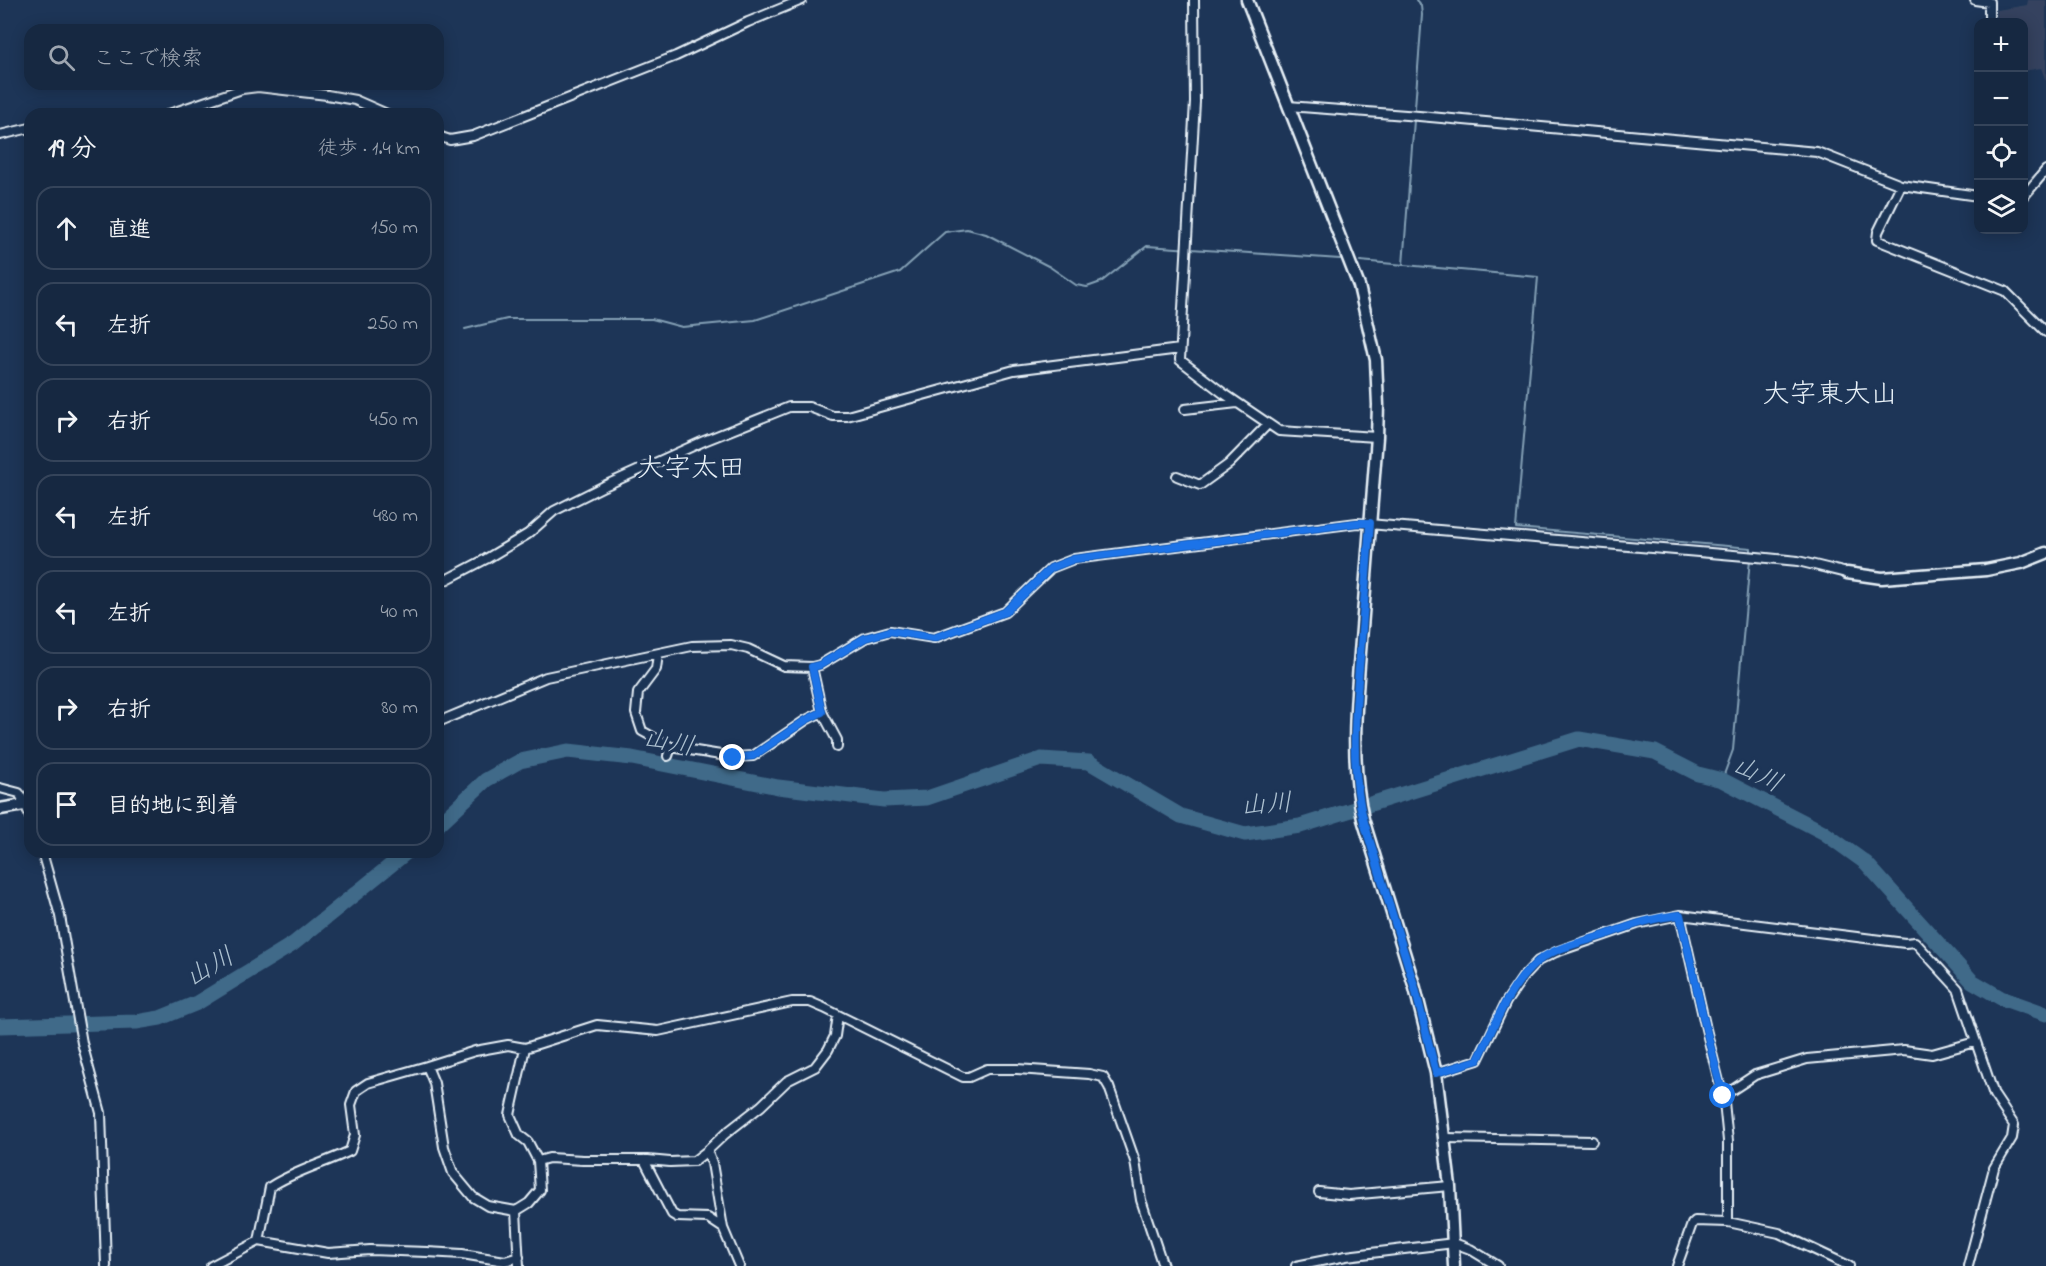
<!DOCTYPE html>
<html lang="ja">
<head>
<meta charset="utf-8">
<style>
	body { margin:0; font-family:"Indie Flower","Klee One",sans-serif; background:#23344c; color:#f1f3f6 }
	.controls { position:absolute; right:18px; top:18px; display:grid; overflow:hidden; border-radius:12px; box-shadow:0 3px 15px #0003 }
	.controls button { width:54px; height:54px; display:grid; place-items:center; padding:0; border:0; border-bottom:2px solid #35445a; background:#162841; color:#f1f3f6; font:30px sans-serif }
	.stop { position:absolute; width:18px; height:18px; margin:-14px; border:4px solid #1a73e8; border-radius:50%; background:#fff }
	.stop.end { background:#1a73e8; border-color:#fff; box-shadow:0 2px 6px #0008 }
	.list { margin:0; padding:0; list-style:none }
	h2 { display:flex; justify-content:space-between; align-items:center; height:78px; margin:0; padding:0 24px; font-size:26px }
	h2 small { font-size:20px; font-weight:400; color:#9ea6b1 }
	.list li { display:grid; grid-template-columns:39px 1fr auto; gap:18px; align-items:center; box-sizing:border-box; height:84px; margin:0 12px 12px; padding:0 12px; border:2px solid #35445a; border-radius:18px }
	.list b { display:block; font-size:22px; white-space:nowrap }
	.list em { font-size:20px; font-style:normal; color:#9ea6b1 }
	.icon { flex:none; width:33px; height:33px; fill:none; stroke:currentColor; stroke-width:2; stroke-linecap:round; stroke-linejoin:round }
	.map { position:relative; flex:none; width:2046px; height:1266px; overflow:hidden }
	.search { position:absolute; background:#162841; box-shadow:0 3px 15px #0003; left:24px; top:24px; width:420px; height:66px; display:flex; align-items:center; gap:15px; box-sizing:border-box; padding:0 21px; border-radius:18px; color:#9ea6b1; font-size:22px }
	.panel { position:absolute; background:#162841; box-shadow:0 3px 15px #0003; left:24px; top:108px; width:420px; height:750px; border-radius:18px }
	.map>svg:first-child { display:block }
	.built { fill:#34435f }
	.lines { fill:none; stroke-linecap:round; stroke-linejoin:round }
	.stream { stroke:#84a0b5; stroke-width:2 }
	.river { stroke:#416a89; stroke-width:15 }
	.street-casing { stroke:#e8f1f8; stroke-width:12 }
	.secondary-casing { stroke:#e8f1f8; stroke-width:15 }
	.street { stroke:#1d3557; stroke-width:8 }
	.secondary { stroke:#1d3557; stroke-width:10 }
	.route { stroke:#1a73e8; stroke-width:8 }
	.labels { text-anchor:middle; stroke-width:6; stroke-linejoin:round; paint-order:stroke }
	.water-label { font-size:26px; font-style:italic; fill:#aec2d1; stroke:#1d3557 }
	.quarter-label { font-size:27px; fill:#e8f1f8; stroke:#1d3557 }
</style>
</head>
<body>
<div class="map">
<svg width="2046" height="1266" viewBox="0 0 2046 1266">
	<rect width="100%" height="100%" fill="#1d3557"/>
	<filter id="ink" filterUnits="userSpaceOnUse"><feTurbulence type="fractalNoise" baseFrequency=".0167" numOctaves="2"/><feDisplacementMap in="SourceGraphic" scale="12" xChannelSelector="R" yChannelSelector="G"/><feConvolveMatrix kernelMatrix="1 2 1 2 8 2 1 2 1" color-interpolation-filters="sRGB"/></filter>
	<g filter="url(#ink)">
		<path class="built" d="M 2028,0 L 2046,0 L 2046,81 L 2041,68 L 2024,71 L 2024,22 L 1997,22 L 1997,10 L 2027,5 Z"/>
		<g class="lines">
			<path class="stream" d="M 1360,261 L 1538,277 L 1516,528 L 1751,548 L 1751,553
				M 1403,265 L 1422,15 L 1421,6 L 1416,0
				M 465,329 L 507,319 L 652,319 L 682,327 L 755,320 L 900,272 L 945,232 L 967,229 L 986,234 L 1050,267 L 1076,285 L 1087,287 L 1101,282 L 1147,246 L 1340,259
				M 1722,780 L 1733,750 L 1750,559"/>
			<path class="river" d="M 438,825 L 486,780 L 520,761 L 568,751 L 632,758 L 778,787 L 884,800 L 927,798 L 1041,759 L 1089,762 L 1181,816 L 1245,834 L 1300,826 L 1579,739 L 1655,752 L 1698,774 L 1722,780 L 1823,832 L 1866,863 L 1972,981 L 2001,998 L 2046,1014
				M 0,1026 L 136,1022 L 160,1018 L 197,1003 L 293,944 L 407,852"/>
			<g class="street-casing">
				<path id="street" d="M 1194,0 L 1195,102 L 1180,360 L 1223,393 L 1279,431 L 1377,437
					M 1975,0 L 1989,2 L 1989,22
					M 1288,106 L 1419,116 L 1817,152 L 1901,185 L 1978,196
					M 169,114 L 242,89 L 258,87 L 327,95 L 355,100 L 387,114
					M 0,135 L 30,128
					M 438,136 L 450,140 L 473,136 L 676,56 L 748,22 L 802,0
					M 1901,185 L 1878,232 L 1877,240 L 2005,291 L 2046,332
					M 2024,196 L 2046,170
					M 1185,409 L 1237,403
					M 1177,476 L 1200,485 L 1229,464 L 1268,424
					M 438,584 L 486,559 L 528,534 L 554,511 L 604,486 L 704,441 L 789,407 L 809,407 L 833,416 L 847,416 L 1014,370 L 1180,349
					M 658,654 L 656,669 L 638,693 L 636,713 L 642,731 L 671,747 L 668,756
					M 812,667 L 822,712 L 837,740 L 837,747
					M 438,722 L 546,677 L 692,646 L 731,645 L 748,649 L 784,666 L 812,667 L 820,665 L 865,638 L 890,631 L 934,638 L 1005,612 L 1051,568 L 1074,559 L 1357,523 L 1757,557 L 1798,561 L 1847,573
					M 671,747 L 733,757 L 753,756 L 806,720 L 822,712
					M 0,788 L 19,793 L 26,805 L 30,817
					M 42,852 L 60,916 L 82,1043 L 101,1113 L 106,1266
					M 1680,915 L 1706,1029 L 1724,1102 L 1728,1141 L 1728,1222
					M 525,1048 L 510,1115 L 519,1135 L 528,1142 L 538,1161
					M 427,1066 L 475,1051 L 508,1045 L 525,1048 L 597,1025 L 658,1031 L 792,1002 L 810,1002 L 824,1008 L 963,1077 L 969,1077 L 987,1069 L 1017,1069 L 1089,1074 L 1103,1077 L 1109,1087 L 1135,1161 L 1141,1200 L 1163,1266
					M 1436,1073 L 1478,1060 L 1506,1002 L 1523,977 L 1538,961 L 1556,952 L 1637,924 L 1680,915 L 1905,943 L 1915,942 L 1958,989 L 1994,1095 L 2014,1125 L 2012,1138 L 1994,1168 L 1968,1266
					M 1723,1096 L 1755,1075 L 1807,1059 L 1904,1050 L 1932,1054 L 1975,1042
					M 1446,1138 L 1592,1141
					M 644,1160 L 672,1214 L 677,1217 L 708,1218 L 723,1228
					M 1319,1192 L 1349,1195 L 1450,1186
					M 516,1211 L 519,1266
					M 259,1241 L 270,1187 C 294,1171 323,1164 350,1151 L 355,1135 L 351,1105 L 356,1091 L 368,1083 L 427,1066 L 434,1083 L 444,1147 L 453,1173 L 473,1197 L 488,1206 L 516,1211 L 529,1203 L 540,1190 L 538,1161 L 549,1158 L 583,1160 L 648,1160 L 670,1162 L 694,1161 L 707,1151
					M 211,1266 L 259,1241 L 328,1253 L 370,1250 L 427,1252 L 462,1254 L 505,1261 L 519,1257
					M 739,1266 L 723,1228 L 712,1163 L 707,1151 L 725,1134 L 761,1106 L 787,1081 L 815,1067 L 828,1050 L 835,1036 L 838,1015
					M 1296,1266 L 1346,1256 L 1454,1243 L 1470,1249 L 1498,1266
					M 1677,1266 L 1692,1224 L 1695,1221 L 1728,1222 L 1779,1233 L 1849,1266"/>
			</g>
			<g class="secondary-casing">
				<path id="secondary" d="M 1247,0 L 1359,286 L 1376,360 L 1378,405 L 1377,437 C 1372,501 1367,565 1362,628 C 1357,692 1349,756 1363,819 L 1415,988 L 1436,1073 L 1450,1186 L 1454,1266
					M 1847,573 L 1882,578 L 1986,570 L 2021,563 L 2046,553
					M 0,809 L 30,804"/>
			</g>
			<use href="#street" class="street"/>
			<use href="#secondary" class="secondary"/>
		</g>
	</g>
	<g class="lines" filter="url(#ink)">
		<path class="route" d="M 733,758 L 753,756 L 806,720 L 822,712 L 812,667 L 820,665 L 865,638 L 890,631 L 934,638 L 1005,612 L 1051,568 L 1074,559 L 1357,523 L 1370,523 C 1367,568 1363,612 1360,657 C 1355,712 1350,769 1364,822 L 1415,988 L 1436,1073 L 1478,1060 C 1494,1027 1508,986 1537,962 C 1555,947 1583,942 1605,935 C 1630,926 1654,917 1680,915 L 1706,1029 L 1723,1096"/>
	</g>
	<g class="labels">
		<g class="water-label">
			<text transform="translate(669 741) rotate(11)" y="9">山川</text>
			<text transform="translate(1758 773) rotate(26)" y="9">山川</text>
			<text transform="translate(1266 803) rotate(-4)" y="9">山川</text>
			<text transform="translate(209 966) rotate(-30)" y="9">山川</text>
		</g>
		<g class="quarter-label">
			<text x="1830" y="402">大字東大山</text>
			<text x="691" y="476">大字太田</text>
		</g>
	</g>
</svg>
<div class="controls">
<button>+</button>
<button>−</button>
<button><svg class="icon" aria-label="locate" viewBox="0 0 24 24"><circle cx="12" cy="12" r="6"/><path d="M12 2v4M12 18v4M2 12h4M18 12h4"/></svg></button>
<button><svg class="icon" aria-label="layers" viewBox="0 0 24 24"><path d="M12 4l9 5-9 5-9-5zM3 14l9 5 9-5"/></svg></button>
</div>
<div class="stop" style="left:1723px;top:1096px"></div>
<div class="stop end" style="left:733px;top:758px"></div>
<div class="search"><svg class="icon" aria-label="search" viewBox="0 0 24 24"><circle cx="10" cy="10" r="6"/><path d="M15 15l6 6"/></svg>ここで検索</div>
<section class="panel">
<h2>19 分<small>徒歩 · 1.4 km</small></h2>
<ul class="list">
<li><svg class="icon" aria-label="ahead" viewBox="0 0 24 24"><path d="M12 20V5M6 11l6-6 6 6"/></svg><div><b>直進</b></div><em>150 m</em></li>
<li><svg class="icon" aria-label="left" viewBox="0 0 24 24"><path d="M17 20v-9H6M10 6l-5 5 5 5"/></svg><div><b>左折</b></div><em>250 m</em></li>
<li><svg class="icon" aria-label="right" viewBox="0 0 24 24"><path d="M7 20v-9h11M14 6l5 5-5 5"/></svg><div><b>右折</b></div><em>450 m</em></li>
<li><svg class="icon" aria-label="left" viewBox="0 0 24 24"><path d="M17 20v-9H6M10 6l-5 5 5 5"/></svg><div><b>左折</b></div><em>480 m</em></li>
<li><svg class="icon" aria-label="left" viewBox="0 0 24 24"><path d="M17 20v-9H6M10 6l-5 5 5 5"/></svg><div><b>左折</b></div><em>40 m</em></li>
<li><svg class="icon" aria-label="right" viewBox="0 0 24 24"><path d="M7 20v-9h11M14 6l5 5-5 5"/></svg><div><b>右折</b></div><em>80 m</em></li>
<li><svg class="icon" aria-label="arrive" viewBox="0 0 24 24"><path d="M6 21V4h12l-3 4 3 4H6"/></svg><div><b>目的地に到着</b></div></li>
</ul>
</section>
</div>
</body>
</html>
